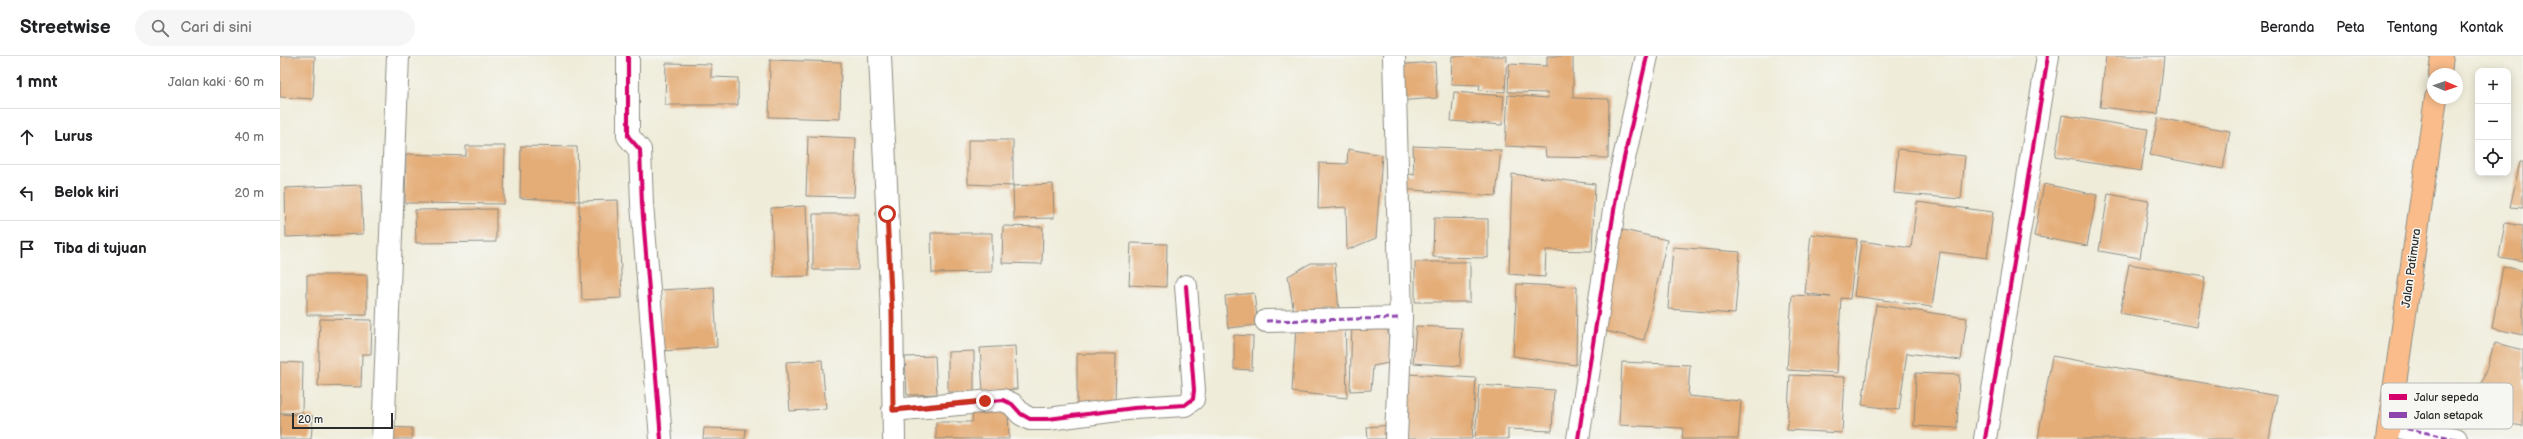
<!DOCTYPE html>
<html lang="id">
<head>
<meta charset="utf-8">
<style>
	body { margin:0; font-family:"Balsamiq Sans",sans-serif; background:#f6f6f6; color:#202124 }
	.controls { position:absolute; right:12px; top:12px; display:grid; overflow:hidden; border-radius:8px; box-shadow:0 2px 10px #0003 }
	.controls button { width:36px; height:36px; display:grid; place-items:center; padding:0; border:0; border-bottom:1px solid #e0e0e0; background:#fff; color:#202124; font:20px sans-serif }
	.compass { position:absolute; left:2147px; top:12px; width:36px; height:36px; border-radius:50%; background:#fff; box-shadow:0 2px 10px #0003; rotate:92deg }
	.scale { position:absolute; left:12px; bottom:10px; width:101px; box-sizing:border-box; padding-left:4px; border:2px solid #2b2b2b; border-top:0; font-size:11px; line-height:14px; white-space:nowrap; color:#2b2b2b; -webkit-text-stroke:3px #f6f6f2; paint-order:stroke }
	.stop { position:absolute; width:12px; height:12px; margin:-9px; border:3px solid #c8321e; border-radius:50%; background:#fff }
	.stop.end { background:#c8321e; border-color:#fff; box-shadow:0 1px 4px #0008 }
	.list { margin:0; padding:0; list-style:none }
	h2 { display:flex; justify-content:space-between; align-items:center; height:52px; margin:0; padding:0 16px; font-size:17px }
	h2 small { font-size:13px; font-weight:400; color:#757577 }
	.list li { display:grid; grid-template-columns:26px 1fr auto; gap:12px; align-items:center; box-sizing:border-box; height:56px; padding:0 16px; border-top:1px solid #e0e0e0 }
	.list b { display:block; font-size:15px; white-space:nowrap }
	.list em { font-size:13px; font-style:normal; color:#757577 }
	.icon { flex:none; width:22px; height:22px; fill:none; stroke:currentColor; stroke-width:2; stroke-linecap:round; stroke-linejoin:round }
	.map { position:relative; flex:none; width:2243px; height:383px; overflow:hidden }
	header { display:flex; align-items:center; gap:24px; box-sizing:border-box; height:56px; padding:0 20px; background:#fff; border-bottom:1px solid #e0e0e0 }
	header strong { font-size:19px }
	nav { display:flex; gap:22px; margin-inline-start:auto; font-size:14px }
	.search { width:280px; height:36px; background:#f6f6f6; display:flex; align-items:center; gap:10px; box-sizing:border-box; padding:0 14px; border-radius:22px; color:#757577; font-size:15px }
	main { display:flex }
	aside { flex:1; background:#fff }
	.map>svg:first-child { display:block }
	.building { fill:#e4ac76 }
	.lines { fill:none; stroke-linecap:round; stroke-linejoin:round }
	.minor-casing { stroke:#8d8c82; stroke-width:24 }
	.highway-casing { stroke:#8d8c82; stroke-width:24 }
	.minor { stroke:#fff; stroke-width:22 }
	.highway { stroke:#f9bc8a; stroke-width:22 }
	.quiet { stroke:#8e44ad; stroke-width:3; stroke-dasharray:6 3; stroke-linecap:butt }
	.cycleway-casing { stroke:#f6f6f2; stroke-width:6 }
	.cycleway { stroke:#d6006c; stroke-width:4 }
	.route { stroke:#c8321e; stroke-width:5 }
	.labels { text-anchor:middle; stroke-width:3; stroke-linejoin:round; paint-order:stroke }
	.street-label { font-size:12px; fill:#2b2b2b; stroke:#f6f6f2 }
	.key { fill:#f6f6f2; stroke:#b9b9b6; stroke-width:1 }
	.key-label { font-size:11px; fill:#2b2b2b }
</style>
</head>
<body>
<header>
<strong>Streetwise</strong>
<div class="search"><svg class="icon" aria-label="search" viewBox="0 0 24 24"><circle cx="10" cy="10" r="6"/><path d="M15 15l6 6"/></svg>Cari di sini</div>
<nav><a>Beranda</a><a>Peta</a><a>Tentang</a><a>Kontak</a></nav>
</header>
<main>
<aside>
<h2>1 mnt<small>Jalan kaki · 60 m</small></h2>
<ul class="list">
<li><svg class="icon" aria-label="ahead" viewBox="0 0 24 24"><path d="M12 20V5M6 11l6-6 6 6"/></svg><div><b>Lurus</b></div><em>40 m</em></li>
<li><svg class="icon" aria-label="left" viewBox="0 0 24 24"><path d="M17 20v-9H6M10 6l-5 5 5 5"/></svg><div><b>Belok kiri</b></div><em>20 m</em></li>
<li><svg class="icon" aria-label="arrive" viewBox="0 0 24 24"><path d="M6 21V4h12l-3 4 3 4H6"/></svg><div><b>Tiba di tujuan</b></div></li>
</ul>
</aside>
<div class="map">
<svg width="2243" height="383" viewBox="0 0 2243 383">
	<rect width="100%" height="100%" fill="#f6f6f2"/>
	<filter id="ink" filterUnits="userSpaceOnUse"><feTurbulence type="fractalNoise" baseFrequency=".025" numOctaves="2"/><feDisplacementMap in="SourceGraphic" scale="8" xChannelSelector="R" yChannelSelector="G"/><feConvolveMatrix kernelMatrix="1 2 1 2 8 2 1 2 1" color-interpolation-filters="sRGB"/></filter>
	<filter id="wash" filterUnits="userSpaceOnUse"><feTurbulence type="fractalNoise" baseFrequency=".012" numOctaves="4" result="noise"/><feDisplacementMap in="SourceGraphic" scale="16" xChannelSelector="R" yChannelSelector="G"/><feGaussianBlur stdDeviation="0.9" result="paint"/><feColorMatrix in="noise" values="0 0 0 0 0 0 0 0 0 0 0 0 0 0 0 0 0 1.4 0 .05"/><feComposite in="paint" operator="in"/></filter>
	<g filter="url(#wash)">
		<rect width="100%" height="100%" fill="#efecd9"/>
		<g id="blocks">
			<path class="building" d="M 0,0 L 35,0 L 33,43 L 0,41 Z
				M 1172,0 L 1227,0 L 1225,36 L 1199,34 L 1200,29 L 1171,28 Z
				M 1267,0 L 1293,0 L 1293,42 L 1329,43 L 1328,102 L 1266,101 L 1265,92 L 1225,90 L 1228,39 L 1268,42 L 1267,37 L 1228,36 L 1229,8 L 1267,10 Z
				M 1826,0 L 1884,0 L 1878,58 L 1820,51 Z
				M 490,4 L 561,6 L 560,63 L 489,61 Z
				M 1155,6 L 1157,42 L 1117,45 L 1114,9 Z
				M 386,7 L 431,8 L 431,21 L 458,22 L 458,49 L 385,49 Z
				M 1174,36 L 1224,40 L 1222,69 L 1171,65 Z
				M 1782,59 L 1868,73 L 1861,115 L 1775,101 Z
				M 1878,62 L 1950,75 L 1943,113 L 1870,99 Z
				M 528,80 L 576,82 L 574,141 L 526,140 Z
				M 688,84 L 733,84 L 733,130 L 688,128 Z
				M 186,90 L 225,90 L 224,148 L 125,147 L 126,98 L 186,100 Z
				M 241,90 L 297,91 L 299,145 L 240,142 Z
				M 1133,90 L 1221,94 L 1216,140 L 1118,133 L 1120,116 L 1134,119 Z
				M 1068,93 L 1102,99 L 1096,182 L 1067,194 L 1066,151 L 1038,153 L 1039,107 L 1067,108 Z
				M 1618,93 L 1685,100 L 1681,143 L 1614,137 Z
				M 2240,106 L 2243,106 L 2243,152 L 2230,151 Z
				M 1232,118 L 1315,128 L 1312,195 L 1266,194 L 1265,221 L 1229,218 Z
				M 773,128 L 774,162 L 734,163 L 733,130 Z
				M 1764,128 L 1817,139 L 1807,190 L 1754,180 Z
				M 81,129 L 83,178 L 6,181 L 5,132 Z
				M 1828,138 L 1869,145 L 1860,202 L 1819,195 Z
				M 338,144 L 342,242 L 302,244 L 299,145 Z
				M 1637,146 L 1713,156 L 1707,202 L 1660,196 L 1652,251 L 1574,240 L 1581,185 L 1631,192 Z
				M 526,150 L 529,220 L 494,221 L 491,152 Z
				M 216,153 L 216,186 L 136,187 L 135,154 Z
				M 533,158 L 578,158 L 578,214 L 533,214 Z
				M 1154,162 L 1208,163 L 1208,202 L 1153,201 Z
				M 2225,167 L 2243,170 L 2243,205 L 2219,201 Z
				M 723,170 L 763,171 L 762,208 L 722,207 Z
				M 1339,173 L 1387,184 L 1364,284 L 1317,273 Z
				M 651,177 L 712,177 L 712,216 L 652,217 Z
				M 1531,178 L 1577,183 L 1570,243 L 1561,242 L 1557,317 L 1507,314 L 1512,239 L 1551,241 L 1525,237 Z
				M 851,187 L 887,188 L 886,231 L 849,229 Z
				M 1393,191 L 1460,196 L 1455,258 L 1388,253 Z
				M 1135,206 L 1190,206 L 1190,246 L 1135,246 Z
				M 1031,207 L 1055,207 L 1059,257 L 1014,257 L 1008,220 Z
				M 1849,208 L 1925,221 L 1917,271 L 1840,257 Z
				M 2223,210 L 2243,215 L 2243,279 L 2212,272 Z
				M 27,219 L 87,219 L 87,259 L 27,259 Z
				M 1237,228 L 1297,231 L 1296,309 L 1233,300 Z
				M 434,231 L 437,291 L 383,295 L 380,234 Z
				M 974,237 L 978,269 L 948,272 L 945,240 Z
				M 1596,249 L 1687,262 L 1681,304 L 1627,297 L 1619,354 L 1582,349 Z
				M 40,263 L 92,264 L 91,298 L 82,298 L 81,331 L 38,330 Z
				M 1065,264 L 1067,342 L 1012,336 L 1016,271 Z
				M 1072,265 L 1106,267 L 1114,306 L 1093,310 L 1091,334 L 1070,335 Z
				M 1136,270 L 1182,272 L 1180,310 L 1133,307 Z
				M 954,279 L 973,280 L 972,314 L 954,313 Z
				M 2215,287 L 2243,294 L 2243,370 L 2190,362 Z
				M 735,290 L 737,333 L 703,335 L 700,292 Z
				M 694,295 L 694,336 L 668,336 L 668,296 Z
				M 797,298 L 836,298 L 835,351 L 797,350 Z
				M 655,300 L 657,338 L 627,339 L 625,301 Z
				M 1772,300 L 1997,340 L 1989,383 L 1758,383 Z
				M 542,304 L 546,353 L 510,355 L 506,306 Z
				M 0,306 L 23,307 L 22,357 L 0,357 Z
				M 1342,306 L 1410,309 L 1408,340 L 1461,345 L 1458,383 L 1402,383 L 1403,372 L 1339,369 Z
				M 1636,317 L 1679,319 L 1677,372 L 1634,370 Z
				M 1127,318 L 1196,322 L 1192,383 L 1123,383 Z
				M 1510,319 L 1565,321 L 1562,377 L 1507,374 Z
				M 1199,329 L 1274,334 L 1272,375 L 1228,373 L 1228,383 L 1195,383 Z
				M 693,355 L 728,355 L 729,383 L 656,383 L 656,366 L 692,366 Z
				M 0,358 L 33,360 L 31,383 L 0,383 Z
				M 1111,369 L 1113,383 L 1088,383 L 1087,371 Z
				M 106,371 L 132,372 L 132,383 L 106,383 Z
				M 424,372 L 466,373 L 465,383 L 423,383 Z"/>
		</g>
	</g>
	<g filter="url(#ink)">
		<use href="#blocks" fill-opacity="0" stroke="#8d8c82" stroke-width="1"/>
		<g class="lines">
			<g class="minor-casing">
				<path id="minor" d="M 348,0 L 348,80 L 360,94 L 362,148 L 381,383
					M 600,0 L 612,257 L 614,383
					M 1114,0 L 1121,262 L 1116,383
					M 986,265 L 1121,262
					M 613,354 L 723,344 L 732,348 L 741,358 L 750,363 L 768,363 L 854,352 L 905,349 L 913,343 L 914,334 L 906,230
					M 2109,369 L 2176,383
					M 103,383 L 118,0
					M 1298,383 L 1338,129 L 1367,0
					M 1705,383 L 1768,0"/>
			</g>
			<g class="highway-casing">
				<path id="highway" d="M 2160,18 L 2162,0
					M 2107,383 L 2156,42"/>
			</g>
			<use href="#minor" class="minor"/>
			<use href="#highway" class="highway"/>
			<path class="quiet" d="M 986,265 L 1121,262
				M 2109,369 L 2176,383"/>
			<g class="cycleway-casing">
				<path id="cycleway" d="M 348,0 L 348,80 L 360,94 L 362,148 L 381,383
					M 613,354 L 723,344 L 732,348 L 741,358 L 750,363 L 768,363 L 854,352 L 905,349 L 913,343 L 914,334 L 906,230
					M 1298,383 L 1338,129 L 1367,0
					M 1705,383 L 1768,0"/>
			</g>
			<use href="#cycleway" class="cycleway"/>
		</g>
	</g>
	<g class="lines" filter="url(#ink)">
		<path class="route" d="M 607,158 L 612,257 L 613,354 L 705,345"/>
	</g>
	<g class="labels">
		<g class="street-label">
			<text transform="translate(2131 212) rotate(-82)" y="4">Jalan Patimura</text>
		</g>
	</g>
	<rect x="2101" y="327" width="132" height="46" rx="6" class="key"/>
	<rect x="2109" y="338" width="18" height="6" fill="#d6006c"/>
	<rect x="2109" y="356" width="18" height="6" fill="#8e44ad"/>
	<g class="key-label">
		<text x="2134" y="345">Jalur sepeda</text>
		<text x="2134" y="363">Jalan setapak</text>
	</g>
</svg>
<div class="controls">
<button>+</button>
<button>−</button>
<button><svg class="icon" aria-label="locate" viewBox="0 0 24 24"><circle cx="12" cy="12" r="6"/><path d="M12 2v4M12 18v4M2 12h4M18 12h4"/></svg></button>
</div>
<svg class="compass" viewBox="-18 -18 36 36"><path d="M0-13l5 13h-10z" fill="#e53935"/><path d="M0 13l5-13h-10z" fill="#757577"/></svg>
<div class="scale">20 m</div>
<div class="stop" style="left:607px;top:158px"></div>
<div class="stop end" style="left:705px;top:345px"></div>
</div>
</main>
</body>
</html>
